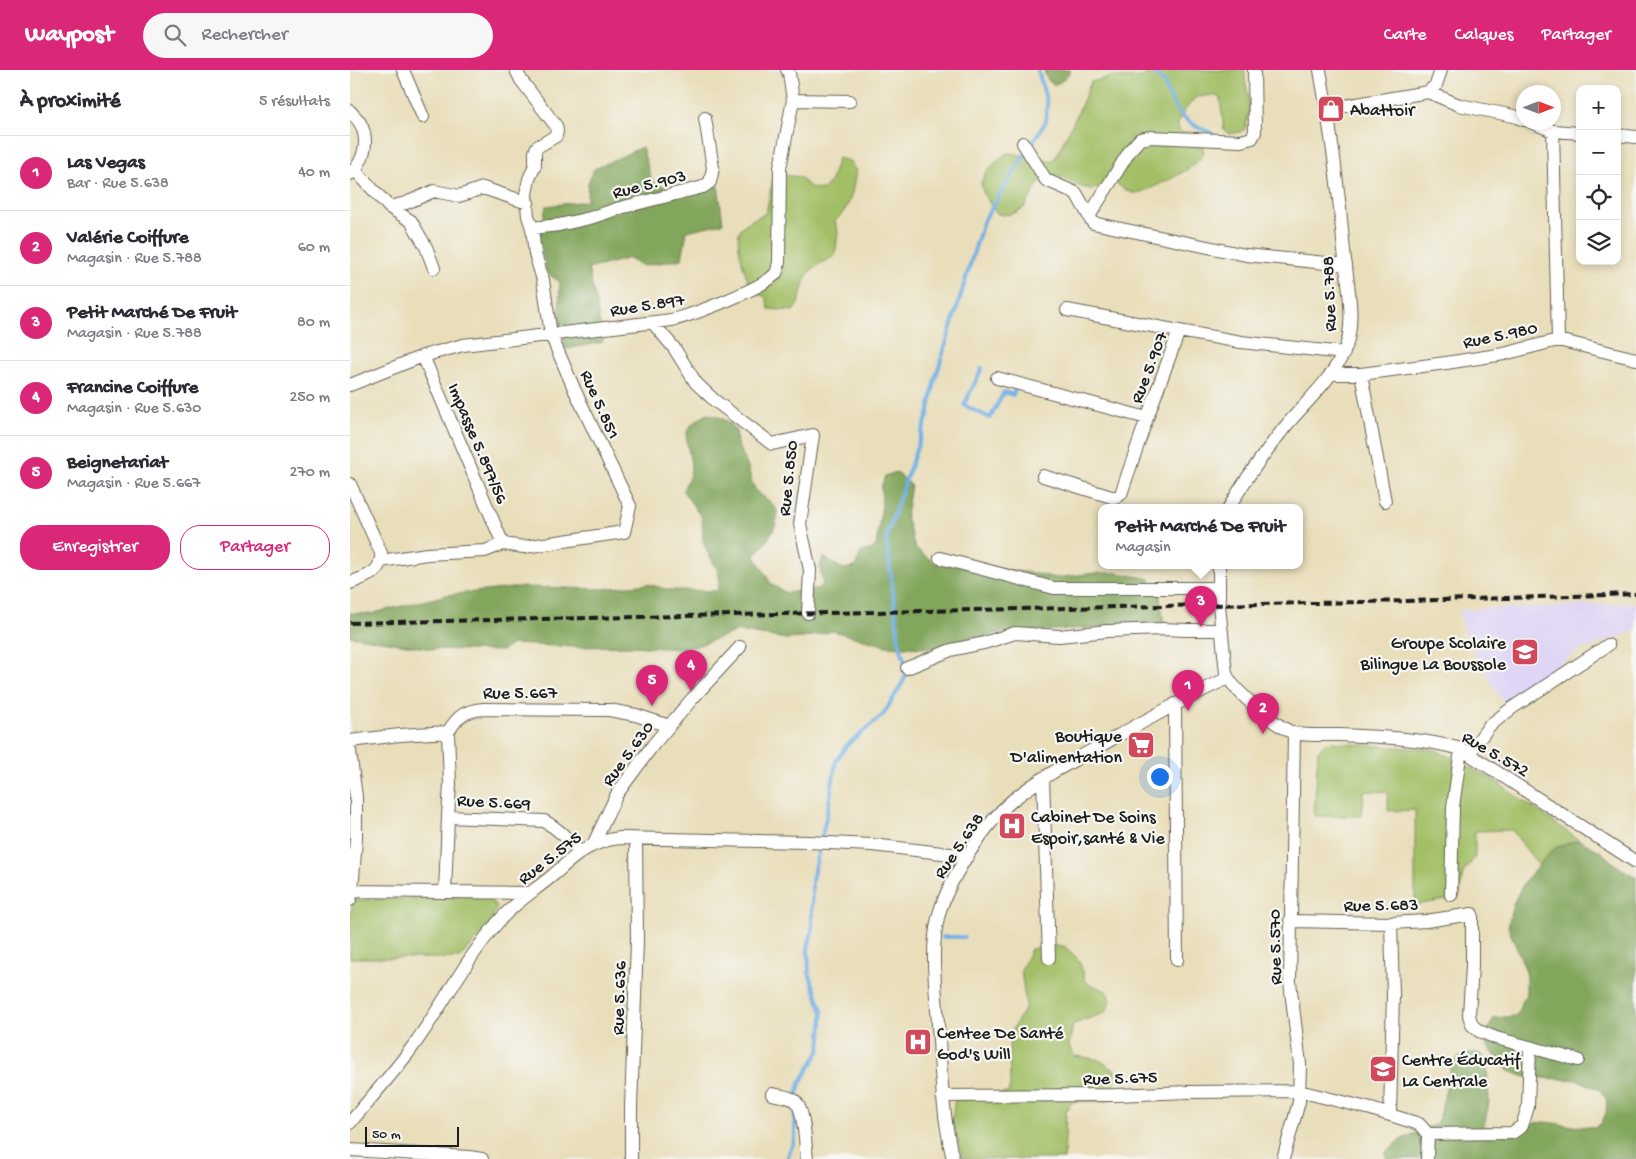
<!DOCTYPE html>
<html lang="fr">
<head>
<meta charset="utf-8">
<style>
	body { margin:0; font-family:"Gochi Hand",sans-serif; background:#f7f7f7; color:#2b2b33 }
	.controls { position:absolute; right:15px; top:15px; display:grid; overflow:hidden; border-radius:10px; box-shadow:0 2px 8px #0003 }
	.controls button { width:45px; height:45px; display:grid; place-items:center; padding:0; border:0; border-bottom:1px solid #e1e1e2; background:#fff; color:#2b2b33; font:25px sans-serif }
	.compass { position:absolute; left:1166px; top:15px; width:45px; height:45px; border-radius:50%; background:#fff; box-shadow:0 2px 8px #0003; rotate:90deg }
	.scale { position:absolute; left:15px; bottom:12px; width:94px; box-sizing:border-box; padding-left:5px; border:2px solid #1c1c1c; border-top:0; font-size:14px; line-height:18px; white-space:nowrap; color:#1c1c1c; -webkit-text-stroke:4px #f6f6f2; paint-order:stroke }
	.you { position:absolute; left:809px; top:706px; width:18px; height:18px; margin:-12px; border:4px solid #fff; border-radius:50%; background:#1a73e8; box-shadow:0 0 0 8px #1a73e833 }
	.badge { display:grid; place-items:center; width:32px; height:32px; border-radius:50%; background:#db2777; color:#fff; font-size:16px; font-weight:700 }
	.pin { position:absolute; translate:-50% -41px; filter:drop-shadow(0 1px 2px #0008) }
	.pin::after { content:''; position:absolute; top:26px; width:18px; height:15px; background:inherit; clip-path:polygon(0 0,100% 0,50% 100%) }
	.popup { position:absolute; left:748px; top:434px; width:205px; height:65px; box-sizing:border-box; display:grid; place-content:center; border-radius:10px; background:#fff; filter:drop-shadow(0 1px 4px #0005); font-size:16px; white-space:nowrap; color:#7c7c81 }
	.popup b { font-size:19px; color:#2b2b33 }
	.popup::after { content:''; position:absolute; left:50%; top:100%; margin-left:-10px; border:10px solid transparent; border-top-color:#fff }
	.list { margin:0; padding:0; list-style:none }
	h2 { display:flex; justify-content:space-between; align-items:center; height:65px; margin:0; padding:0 20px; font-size:21px }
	h2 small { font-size:16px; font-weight:400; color:#7c7c81 }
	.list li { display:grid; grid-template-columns:32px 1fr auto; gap:15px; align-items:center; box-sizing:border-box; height:75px; padding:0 20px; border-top:1px solid #e1e1e2 }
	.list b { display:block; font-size:19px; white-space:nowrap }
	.list p { margin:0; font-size:16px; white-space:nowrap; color:#7c7c81 }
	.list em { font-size:16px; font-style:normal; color:#7c7c81 }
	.actions { display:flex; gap:10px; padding:15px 20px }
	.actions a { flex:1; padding:11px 0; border:1px solid #db2777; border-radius:20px; text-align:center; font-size:18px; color:#db2777 }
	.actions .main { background:#db2777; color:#fff }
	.icon { flex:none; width:28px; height:28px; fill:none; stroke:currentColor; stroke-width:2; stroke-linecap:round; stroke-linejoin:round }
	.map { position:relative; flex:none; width:1286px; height:1089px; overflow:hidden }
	header { display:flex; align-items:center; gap:30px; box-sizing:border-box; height:70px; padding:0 25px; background:#db2777; color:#fff }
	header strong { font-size:24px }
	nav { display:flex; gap:28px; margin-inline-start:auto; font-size:18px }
	.search { width:350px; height:45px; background:#f7f7f7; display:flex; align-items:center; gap:12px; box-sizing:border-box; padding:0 18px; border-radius:28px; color:#7c7c81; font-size:19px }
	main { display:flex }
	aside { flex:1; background:#fff }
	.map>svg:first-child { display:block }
	.built { fill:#dfd5f5 }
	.green { fill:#a3bf66; stroke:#606e41 }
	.forest { fill:#82a65b; stroke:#4f613c }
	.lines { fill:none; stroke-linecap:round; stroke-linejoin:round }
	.stream { stroke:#70b0e4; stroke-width:4 }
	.minor-casing { stroke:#646053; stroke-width:14 }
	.minor { stroke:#fff; stroke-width:12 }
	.rail { stroke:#1c1c1c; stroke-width:4; stroke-dasharray:8 4; stroke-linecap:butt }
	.labels { text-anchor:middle; stroke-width:4.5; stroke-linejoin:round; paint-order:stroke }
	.poi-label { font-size:18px; fill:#1c1c1c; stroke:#f6f6f2; text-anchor:start }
	.street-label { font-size:18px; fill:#1c1c1c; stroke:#f6f6f2 }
</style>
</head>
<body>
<header>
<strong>Waypost</strong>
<div class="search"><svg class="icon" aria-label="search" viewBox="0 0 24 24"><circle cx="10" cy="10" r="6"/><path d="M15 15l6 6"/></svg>Rechercher</div>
<nav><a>Carte</a><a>Calques</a><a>Partager</a></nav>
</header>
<main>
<aside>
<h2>À proximité<small>5 résultats</small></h2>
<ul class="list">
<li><span class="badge">1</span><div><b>Las Vegas</b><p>Bar · Rue 5.638</p></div><em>40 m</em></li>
<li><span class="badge">2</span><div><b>Valérie Coiffure</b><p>Magasin · Rue 5.788</p></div><em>60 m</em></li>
<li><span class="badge">3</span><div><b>Petit Marché De Fruit</b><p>Magasin · Rue 5.788</p></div><em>80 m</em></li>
<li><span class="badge">4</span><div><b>Francine Coiffure</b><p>Magasin · Rue 5.630</p></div><em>250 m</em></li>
<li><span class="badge">5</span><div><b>Beignetariat</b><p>Magasin · Rue 5.667</p></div><em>270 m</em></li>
</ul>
<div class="actions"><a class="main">Enregistrer</a><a>Partager</a></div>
</aside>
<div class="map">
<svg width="1286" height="1089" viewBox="0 0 1286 1089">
	<rect width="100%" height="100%" fill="#f6f6f2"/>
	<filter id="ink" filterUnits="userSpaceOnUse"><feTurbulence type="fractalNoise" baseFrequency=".02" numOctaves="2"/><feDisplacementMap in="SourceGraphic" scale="10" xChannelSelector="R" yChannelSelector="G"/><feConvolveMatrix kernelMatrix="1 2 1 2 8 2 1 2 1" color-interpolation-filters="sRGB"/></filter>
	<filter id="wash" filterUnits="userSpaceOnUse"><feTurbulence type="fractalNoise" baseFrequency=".0096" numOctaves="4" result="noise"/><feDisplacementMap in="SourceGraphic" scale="20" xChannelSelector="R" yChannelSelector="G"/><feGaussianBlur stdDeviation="1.12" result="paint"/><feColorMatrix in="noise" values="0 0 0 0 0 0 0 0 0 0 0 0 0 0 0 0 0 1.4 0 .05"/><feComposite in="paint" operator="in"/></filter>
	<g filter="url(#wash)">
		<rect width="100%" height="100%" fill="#e9deba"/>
		<path class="built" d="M 1286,533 L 1286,561 L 1230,580 L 1154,634 L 1125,585 L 1114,561 L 1109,540 Z"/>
		<path class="green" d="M 799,0 L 895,0 L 895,8 L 900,37 L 895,59 L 890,62 L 879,64 L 874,60 L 870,28 L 865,25 L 846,27 C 841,33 822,52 830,60 C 834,65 845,69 851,71 L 854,82 C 851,89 844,95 838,99 C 829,105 794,123 785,123 C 777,124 771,115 764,113 C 756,111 749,119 741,119 C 730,118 719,111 709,106 L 689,112 L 675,137 L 665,143 L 654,145 L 648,144 L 644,140 L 634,125 L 631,113 L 636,102 L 654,85 L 659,83 L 682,87 L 693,91 L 704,90 L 727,45 L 741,12 L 764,6 L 775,8 L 793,7 Z
			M 488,88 L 500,91 L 506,101 C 502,122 502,136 485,151 L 488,162 L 485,186 C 476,191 464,195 458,204 C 450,215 453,231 443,241 L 419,239 L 416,227 L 402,222 C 398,210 381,168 392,157 C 398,151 409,147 416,143 L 423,109 L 433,105 L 450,107 C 458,116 461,120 474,119 L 481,110 Z
			M 977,672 L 1086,680 L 1142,709 L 1229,770 L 1205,778 L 1188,795 L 1162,760 L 1125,761 L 1125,787 L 1113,803 L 1109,828 L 1065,835 L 1065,740 L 1038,741 L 1038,722 L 1014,721 L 1012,746 L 964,746 L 968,681 Z
			M 126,826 L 138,828 L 147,836 L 137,860 L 109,888 L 0,888 L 0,843 L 5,830 Z
			M 714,876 L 729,890 L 736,912 L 758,922 L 760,933 L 755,943 L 723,954 L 719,976 L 724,986 L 747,989 L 765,1000 L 766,1025 L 757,1031 L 722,1032 L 716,1041 L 714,1089 L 613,1089 L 602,1050 L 605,1029 L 658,1023 L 660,1016 L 659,966 L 676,936 L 671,900 L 681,879 L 692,877 Z"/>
		<path class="forest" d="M 694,0 L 721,0 C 711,14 700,23 694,0 Z
			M 292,77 L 302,111 L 332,124 L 368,115 L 373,153 L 337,161 L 332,189 L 293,196 L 280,188 L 238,199 L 246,231 L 253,272 L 216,279 L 209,249 L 210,212 L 197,203 L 189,171 L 196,136 L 237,131 L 238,113 L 244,99 Z
			M 358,344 C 369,346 382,351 386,362 C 387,366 386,370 387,374 C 390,381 394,388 397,395 C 400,402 400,410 404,417 C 409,427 424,430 427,442 C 430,455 413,477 405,486 L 421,514 L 436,523 L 469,518 L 473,514 L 470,498 L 473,487 L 493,499 L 505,497 L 511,482 L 523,479 L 526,475 L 532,435 L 531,418 L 535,406 L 546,402 L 561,415 L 556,446 L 565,478 L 586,494 L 685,503 L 705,508 L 745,503 L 769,503 L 800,509 L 802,522 L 809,522 L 814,554 L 649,563 L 594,579 L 536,576 L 483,561 L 453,568 L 436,569 L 387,561 L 347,576 L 328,579 L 281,576 L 224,577 L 162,574 L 152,581 L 82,579 L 0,566 L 0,543 L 20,544 L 97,525 L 172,517 L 253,519 L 298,514 L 320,520 L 367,521 L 370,511 L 368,501 L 357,481 L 353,470 L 352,448 L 333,421 C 335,414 341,406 341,399 C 340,370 324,361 358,344 Z
			M 1229,770 L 1250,781 L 1267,796 L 1286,807 L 1286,1089 L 1036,1089 L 1036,1082 L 1052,1069 L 1086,1054 L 1089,1048 L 1102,993 L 1113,985 L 1118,983 L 1129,983 L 1137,992 L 1139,1032 L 1134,1057 L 1162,1063 L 1184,1053 L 1196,1052 L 1223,1056 L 1245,1057 L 1251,1054 L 1256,1043 L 1257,1030 L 1250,1020 L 1228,1010 L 1175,1007 L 1158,1001 L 1135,973 L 1134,967 L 1144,948 L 1166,946 L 1176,924 L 1176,901 L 1158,857 L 1163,834 L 1174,812 L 1205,778 Z"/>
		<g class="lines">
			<path class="stream" d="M 748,0 L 749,0
				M 800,0 L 815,13 L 817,22 L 827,40 L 834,48 L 847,57 L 857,61 L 863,65
				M 680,77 L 696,51 L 697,33 L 688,0
				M 632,298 L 614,335 L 640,348 L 654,322 L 663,325 L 666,317
				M 593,867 L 615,867
				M 446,1029 L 450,1013 L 470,980 L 473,943 L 459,903 L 458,878 L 462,861 L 462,810 L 479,734 L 486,691 L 496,676 L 533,645 L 553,612 L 557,601 L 549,571 L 536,468 L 538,462 L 578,345 L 585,310 L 633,152 L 676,83
				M 437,1089 L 445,1068 L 445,1041"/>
		</g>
	</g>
	<g filter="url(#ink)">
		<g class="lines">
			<g class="minor-casing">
				<path id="minor" d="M 53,0 L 73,47
					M 437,0 L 439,3 L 443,30
					M 1078,22 L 1086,15 L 1091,0
					M 977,39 L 1078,22 L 1109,35 L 1164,46 L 1174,50
					M 0,41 C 3,45 8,49 10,53 C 20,71 14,92 0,104
					M 1181,52 L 1203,61 L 1230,63
					M 1267,65 L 1286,67
					M 673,73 L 696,110 L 726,123 L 743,153 L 896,185 L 996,195
					M 5,100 L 39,137 L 61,151 L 76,177 L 84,198
					M 39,137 L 56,133 L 84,121 L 109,126 L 133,118 L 178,133
					M 740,149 L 741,143 L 781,79 L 790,69 L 801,67 L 891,71 L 902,68 L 905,62 L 904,0
					M 182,158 L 209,155 L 240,148 L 270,138 L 353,117 L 360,112 L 363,98 L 355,48
					M 717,240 L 829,261
					M 303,253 L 324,278 L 346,313 L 364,330 L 422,374 L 463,365 L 450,454 L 460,500 L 458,543
					M 1208,270 L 1286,289
					M 73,286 L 153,474
					M 981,304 L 1011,304 L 1096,293 L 1154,284 L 1208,270 L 1203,61
					M 1011,304 L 1035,431
					M 647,308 L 797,348
					M 0,315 L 73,286 L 113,275 L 322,250 C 342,245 415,218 426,203 C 428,200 428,195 429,192 L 430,98 L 443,30 L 500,31
					M 693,406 L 765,428 L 771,424 L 797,348 L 829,261 L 891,272 L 994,283
					M 0,414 L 31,483 C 32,504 16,506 0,513
					M 879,438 C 895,409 914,383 935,357 C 954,334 978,313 992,286 C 1008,257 997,212 994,181 C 989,120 981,60 970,0
					M 590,488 L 704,518 L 868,518
					M 31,491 L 77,484 L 135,481 L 153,474 L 174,477 L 274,462 L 280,436 L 225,321 L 201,265 L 193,210 L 185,184 L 182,158 L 178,146 L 176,124 L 179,109 L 185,95 L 185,82 L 187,77 L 206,66 L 207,61 L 206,56 L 171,10 L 166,0
					M 869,496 L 869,535 L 876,603 C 881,619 928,658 944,663 C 955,666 978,665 990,665 C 1030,667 1072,668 1111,679 L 1286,792
					M 557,598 L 601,580 L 634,573 L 665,563 L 709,566 L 758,561 L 813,559 L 836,560 L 871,560
					M 825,634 L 827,890
					M 98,662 L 100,714 L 98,747 L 194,751 C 209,759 219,770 230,783
					M 0,671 L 50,665 L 98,662 C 108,646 114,641 133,639 L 259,640 L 286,645 L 319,656
					M 0,681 L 6,727 L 6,769 L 2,821 L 0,830
					M 1119,684 L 1139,656 L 1162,638 L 1258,575
					M 693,708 L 699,888
					M 244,773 L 267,724 L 303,675 L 342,629 L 390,577
					M 0,821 L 180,823
					M 95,822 L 98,747
					M 1101,825 L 1103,737 L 1111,679
					M 940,851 L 1041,853 L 1076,851 L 1122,844 L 1122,896 L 1119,945 L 1122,955 L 1129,961 L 1146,968 L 1228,990
					M 422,1024 C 429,1026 440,1026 445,1031 C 455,1039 455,1076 457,1089
					M 592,1026 L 766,1025 L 838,1022 L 949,1021 L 1021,1039 L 1069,1054 L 1078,1064 L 1077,1089
					M 1040,1045 L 1043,925 L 1041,853
					M 0,1053 C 20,1028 42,1005 61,979 C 92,937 115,890 149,851 C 164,833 184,821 202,806 C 224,787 239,771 270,768 L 457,772 L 522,775 L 618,786
					M 1078,1064 L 1162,1063 L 1172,1056 L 1178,1037 L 1180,977
					M 0,1080 L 119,1087 L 132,1089
					M 281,1089 L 281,1037 L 287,871 L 286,769
					M 603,1089 C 592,1045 591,999 588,954 C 586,920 580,882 588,848 C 596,813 635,753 664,729 C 690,708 719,693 748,677 C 791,653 833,629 878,608
					M 933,1089 L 949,1032 L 950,994 L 940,912 L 944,663"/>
			</g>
			<use href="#minor" class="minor"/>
			<path class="rail" d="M 0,553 L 1058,531 L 1286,524"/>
		</g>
	</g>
	<defs>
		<g id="shop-square" transform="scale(1.4375)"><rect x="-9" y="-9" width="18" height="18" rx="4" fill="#d1495b" stroke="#f6f6f2"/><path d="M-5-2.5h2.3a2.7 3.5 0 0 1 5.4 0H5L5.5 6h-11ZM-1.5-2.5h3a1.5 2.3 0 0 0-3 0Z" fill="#fff"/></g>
		<g id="school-square" transform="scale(1.4375)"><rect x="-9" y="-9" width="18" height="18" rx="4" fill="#d1495b" stroke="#f6f6f2"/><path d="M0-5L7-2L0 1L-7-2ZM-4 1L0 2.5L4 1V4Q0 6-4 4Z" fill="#fff"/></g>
		<g id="supermarket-square" transform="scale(1.4375)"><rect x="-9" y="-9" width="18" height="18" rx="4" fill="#d1495b" stroke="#f6f6f2"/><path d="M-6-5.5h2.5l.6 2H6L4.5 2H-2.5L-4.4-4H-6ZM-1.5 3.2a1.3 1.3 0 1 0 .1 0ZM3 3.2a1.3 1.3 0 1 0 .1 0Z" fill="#fff"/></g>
		<g id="hospital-square" transform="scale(1.4375)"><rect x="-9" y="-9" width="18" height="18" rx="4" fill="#d1495b" stroke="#f6f6f2"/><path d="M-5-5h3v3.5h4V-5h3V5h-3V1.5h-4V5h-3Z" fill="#fff"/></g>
	</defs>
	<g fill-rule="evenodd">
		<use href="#shop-square" x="981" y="39"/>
		<use href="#school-square" x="1175" y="582"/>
		<use href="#supermarket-square" x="791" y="675"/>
		<use href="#hospital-square" x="662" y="756"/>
		<use href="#hospital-square" x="568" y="972"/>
		<use href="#school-square" x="1033" y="999"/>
	</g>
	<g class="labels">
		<g class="poi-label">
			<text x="1000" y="45">Abattoir</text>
			<text x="1156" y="578" text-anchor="end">Groupe Scolaire<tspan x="1156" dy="21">Bilingue La Boussole</tspan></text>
			<text x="772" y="671" text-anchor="end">Boutique<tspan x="772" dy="21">D'alimentation</tspan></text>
			<text x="681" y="752">Cabinet De Soins<tspan x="681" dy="21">Espoir,santé &amp; Vie</tspan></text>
			<text x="587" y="968">Centee De Santé<tspan x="587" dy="21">God's Will</tspan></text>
			<text x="1052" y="995">Centre Éducatif<tspan x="1052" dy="21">La Centrale</tspan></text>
		</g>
		<g class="street-label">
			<text transform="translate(299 113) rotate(-14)" y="6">Rue 5.903</text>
			<text transform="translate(978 224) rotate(-92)" y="6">Rue 5.788</text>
			<text transform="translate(297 234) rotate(-9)" y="6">Rue 5.897</text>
			<text transform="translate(1150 264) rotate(-12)" y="6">Rue 5.980</text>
			<text transform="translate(798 297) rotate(-69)" y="6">Rue 5.907</text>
			<text transform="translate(251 334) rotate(66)" y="6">Rue 5.851</text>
			<text transform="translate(129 373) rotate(67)" y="6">Impasse 5.897/56</text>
			<text transform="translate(437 408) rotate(-84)" y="6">Rue 5.850</text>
			<text x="170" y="628">Rue 5.667</text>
			<text transform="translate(277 683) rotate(-54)" y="6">Rue 5.630</text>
			<text transform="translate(1146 683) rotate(30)" y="6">Rue 5.572</text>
			<text transform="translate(144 731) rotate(3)" y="6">Rue 5.669</text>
			<text transform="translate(608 775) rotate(-56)" y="6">Rue 5.638</text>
			<text transform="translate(199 787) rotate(-38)" y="6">Rue 5.575</text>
			<text transform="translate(1031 834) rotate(-1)" y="6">Rue 5.683</text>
			<text transform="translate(924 877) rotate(-91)" y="6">Rue 5.570</text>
			<text transform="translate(268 928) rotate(-88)" y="6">Rue 5.636</text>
			<text transform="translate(770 1007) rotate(-2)" y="6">Rue 5.675</text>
		</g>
	</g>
</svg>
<div class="controls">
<button>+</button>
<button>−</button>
<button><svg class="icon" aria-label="locate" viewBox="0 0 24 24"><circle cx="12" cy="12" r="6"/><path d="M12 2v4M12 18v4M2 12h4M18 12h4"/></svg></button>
<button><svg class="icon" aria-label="layers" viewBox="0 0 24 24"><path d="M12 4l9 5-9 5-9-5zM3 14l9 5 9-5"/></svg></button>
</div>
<svg class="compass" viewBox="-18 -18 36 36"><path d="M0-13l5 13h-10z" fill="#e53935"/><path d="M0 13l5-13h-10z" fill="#7c7c81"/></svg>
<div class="scale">50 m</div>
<div class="you"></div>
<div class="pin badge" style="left:838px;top:641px">1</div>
<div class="pin badge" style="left:913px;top:664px">2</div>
<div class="pin badge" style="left:851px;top:557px">3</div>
<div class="popup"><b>Petit Marché De Fruit</b>Magasin</div>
<div class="pin badge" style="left:341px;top:621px">4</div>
<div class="pin badge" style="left:302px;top:636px">5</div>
</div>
</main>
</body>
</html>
